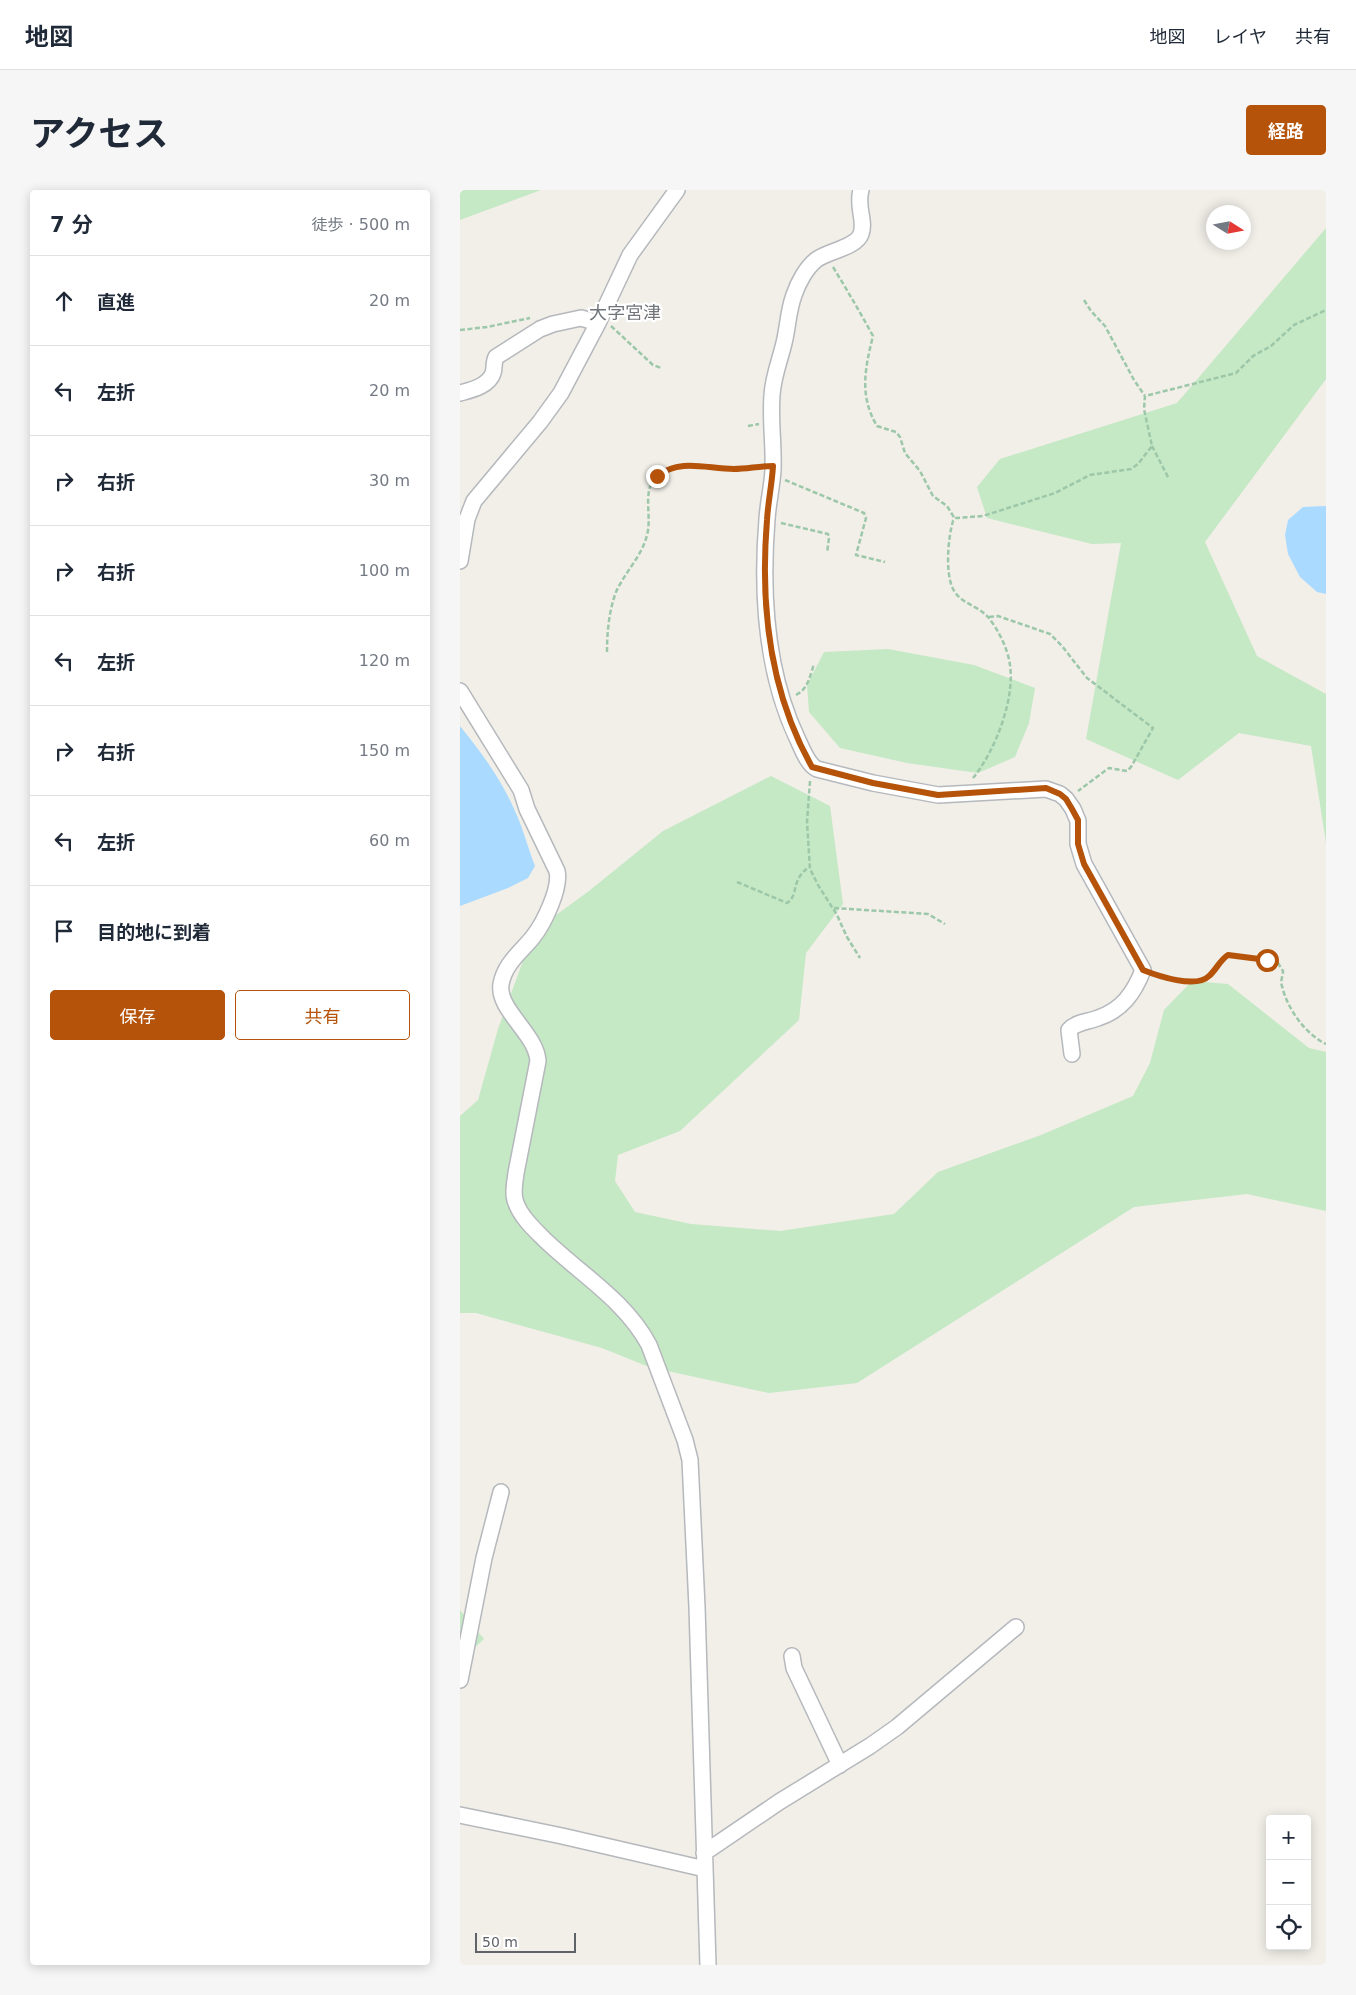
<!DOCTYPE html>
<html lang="ja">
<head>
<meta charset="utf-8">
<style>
	body { margin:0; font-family:"DejaVu Sans","Noto Sans JP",sans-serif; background:#f6f6f7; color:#1f2937 }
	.controls { position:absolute; right:15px; bottom:15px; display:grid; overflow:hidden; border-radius:5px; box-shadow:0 2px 12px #0003 }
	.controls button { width:45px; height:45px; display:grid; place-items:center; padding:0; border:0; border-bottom:1px solid #e0e1e3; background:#fff; color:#1f2937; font:25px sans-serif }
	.compass { position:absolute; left:746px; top:15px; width:45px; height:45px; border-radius:50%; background:#fff; box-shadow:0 2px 12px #0003; rotate:101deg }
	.scale { position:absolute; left:15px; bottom:12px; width:101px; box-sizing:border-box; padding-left:5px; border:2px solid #5f6368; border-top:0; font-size:14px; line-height:18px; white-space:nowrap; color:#5f6368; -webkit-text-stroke:4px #fff; paint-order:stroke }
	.stop { position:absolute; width:15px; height:15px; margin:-11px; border:4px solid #b45309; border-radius:50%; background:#fff }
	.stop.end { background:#b45309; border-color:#fff; box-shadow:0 1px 5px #0008 }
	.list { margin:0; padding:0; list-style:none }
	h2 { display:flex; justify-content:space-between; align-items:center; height:65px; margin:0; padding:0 20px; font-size:21px }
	h2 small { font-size:16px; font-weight:400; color:#747a83 }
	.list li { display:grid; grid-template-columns:32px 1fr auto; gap:15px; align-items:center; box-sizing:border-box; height:90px; padding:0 20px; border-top:1px solid #e0e1e3 }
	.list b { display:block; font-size:19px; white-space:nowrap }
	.list em { font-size:16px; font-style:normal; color:#747a83 }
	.actions { display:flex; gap:10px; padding:15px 20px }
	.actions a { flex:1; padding:11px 0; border:1px solid #b45309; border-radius:5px; text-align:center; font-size:18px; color:#b45309 }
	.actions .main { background:#b45309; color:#fff }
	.icon { flex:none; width:28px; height:28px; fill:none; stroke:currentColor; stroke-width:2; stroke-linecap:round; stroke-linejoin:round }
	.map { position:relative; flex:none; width:866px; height:1775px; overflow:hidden; border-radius:5px }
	header { display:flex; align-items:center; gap:30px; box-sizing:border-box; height:70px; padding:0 25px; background:#fff; border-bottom:1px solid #e0e1e3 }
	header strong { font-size:24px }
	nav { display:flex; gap:28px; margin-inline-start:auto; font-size:18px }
	.intro { display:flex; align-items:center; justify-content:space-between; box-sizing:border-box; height:120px; padding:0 30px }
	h1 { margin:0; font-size:35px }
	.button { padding:12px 22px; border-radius:5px; background:#b45309; color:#fff; font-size:18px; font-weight:700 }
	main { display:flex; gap:30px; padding:0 30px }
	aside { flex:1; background:#fff; border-radius:5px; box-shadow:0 2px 12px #0003 }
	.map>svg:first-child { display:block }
	.green { fill:#c5e8c5 }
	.water { fill:#aadaff }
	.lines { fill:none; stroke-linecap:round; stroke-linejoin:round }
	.minor-casing { stroke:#b5b8bc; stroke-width:18 }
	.path { stroke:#9cc7a9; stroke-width:2.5; stroke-dasharray:5 2.5; stroke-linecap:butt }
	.minor { stroke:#fff; stroke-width:15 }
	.route { stroke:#b45309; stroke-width:6 }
	.labels { text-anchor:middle; stroke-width:4.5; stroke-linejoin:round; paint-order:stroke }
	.quarter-label { font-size:18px; fill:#70757a; stroke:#fff }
</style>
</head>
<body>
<header>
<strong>地図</strong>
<nav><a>地図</a><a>レイヤ</a><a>共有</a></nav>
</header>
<div class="intro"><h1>アクセス</h1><a class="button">経路</a></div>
<main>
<aside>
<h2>7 分<small>徒歩 · 500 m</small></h2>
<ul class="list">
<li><svg class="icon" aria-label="ahead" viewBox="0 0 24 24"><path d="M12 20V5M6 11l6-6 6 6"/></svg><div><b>直進</b></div><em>20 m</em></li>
<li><svg class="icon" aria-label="left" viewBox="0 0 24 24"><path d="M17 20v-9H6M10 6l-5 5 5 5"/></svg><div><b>左折</b></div><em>20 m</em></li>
<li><svg class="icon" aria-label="right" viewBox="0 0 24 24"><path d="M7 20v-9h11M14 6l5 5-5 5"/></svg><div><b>右折</b></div><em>30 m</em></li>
<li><svg class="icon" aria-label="right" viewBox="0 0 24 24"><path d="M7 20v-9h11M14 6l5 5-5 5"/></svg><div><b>右折</b></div><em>100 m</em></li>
<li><svg class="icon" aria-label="left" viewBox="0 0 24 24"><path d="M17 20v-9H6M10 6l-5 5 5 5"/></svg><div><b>左折</b></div><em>120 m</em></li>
<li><svg class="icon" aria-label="right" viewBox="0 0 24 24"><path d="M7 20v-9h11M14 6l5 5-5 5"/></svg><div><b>右折</b></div><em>150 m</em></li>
<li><svg class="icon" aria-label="left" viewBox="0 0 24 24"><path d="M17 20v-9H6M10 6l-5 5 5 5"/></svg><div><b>左折</b></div><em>60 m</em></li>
<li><svg class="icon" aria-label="arrive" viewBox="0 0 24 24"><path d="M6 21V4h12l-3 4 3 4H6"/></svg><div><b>目的地に到着</b></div></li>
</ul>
<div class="actions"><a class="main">保存</a><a>共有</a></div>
</aside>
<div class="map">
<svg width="866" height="1775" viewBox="0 0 866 1775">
	<rect width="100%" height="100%" fill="#f1efe8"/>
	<path class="green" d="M 0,0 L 81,0 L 0,30 Z
		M 866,38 L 866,189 L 745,352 L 797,466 L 866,504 L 866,653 L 851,556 L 779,543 L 718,590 L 626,549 L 661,353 L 632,354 L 527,328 L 517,297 L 540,269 L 717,213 Z
		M 428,459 L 514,475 L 575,498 L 569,533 L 555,567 L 518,583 L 447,573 L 380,558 L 349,522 L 347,495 L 364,462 Z
		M 311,586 L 370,616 L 383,714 L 346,763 L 339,830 L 220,941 L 158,965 L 155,991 L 175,1022 L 231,1034 L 320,1041 L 434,1024 L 478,982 L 581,945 L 673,906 L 690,873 L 704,820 L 732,791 L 768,794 L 849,858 L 866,862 L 866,1021 L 787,1004 L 674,1017 L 397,1193 L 309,1203 L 189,1177 L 142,1158 L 16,1123 L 0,1123 L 0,926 L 18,910 L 38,839 L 74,741 L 129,701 L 203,641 Z
		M 0,1420 L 24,1449 L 0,1471 Z"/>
	<path class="water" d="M 866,316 L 866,404 L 857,402 L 840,387 L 828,364 L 825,345 L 828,330 L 843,317 Z
		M 0,536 C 22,563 41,589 55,621 C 63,638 68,658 75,676 L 68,688 L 48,698 L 0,716 Z"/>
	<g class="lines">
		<g class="minor-casing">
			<path id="minor" d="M 401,0 C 396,17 406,31 401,44 C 396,58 367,61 356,70 C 346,78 338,93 334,105 C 328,121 328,137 324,153 C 320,170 313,187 312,205 C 310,230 314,255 313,280 C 312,297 308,313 307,329 C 301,403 305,480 337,548 C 342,558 347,574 357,579 L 413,593 L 478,605 L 586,599 L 600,604 L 606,609 L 613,619 L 618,631 L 618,654 L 624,674 L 683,780 C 674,803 662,820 638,828 C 628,832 616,832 609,840 L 612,864
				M 0,203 C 11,200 29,196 33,183 C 35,178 33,173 36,167 L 80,139 L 93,134 L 121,128 L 138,133
				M 0,371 L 7,329 L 14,311 L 80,232 L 101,203 L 138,133 L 170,65 L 217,0
				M 0,501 L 61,600 L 67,619 L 97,681 C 101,698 84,733 73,747 C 61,762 45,773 41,794 C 37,820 76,843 78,871 L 56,983 C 55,992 52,1004 56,1013 C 61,1027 74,1039 84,1049 C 120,1084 165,1110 189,1155 L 225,1250 L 230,1270 L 237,1417 L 248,1775
				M 332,1466 L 334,1478 L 380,1575
				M 0,1490 L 24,1368 L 41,1302
				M 0,1625 L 102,1646 L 245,1679
				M 244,1663 L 319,1612 L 410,1556 L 437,1537 L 556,1437"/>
		</g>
		<path class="path" d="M 373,77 C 387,100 400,122 413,146 C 405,178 399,206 417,236 L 436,242 L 440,247 L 445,263 L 460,281 L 473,306 L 487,316 L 495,329
			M 624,110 L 631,121 L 645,136 L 674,190 L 685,206
			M 151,136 L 193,175 L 201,178
			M 0,140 L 27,137 L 70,128
			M 288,236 L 299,234
			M 692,256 L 709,289
			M 325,290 L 404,323 L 406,328 L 396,365 L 425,372
			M 321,333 L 368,344 L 369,348 L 367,363
			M 529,427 L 538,426 L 590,444 L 602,456 L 627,488 L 693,538 L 671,577 L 667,581 L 649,578 L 618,601
			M 147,462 C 147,442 149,421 156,402 C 165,382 182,366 187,345 C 193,324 179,296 202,282 C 222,269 244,277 265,278 C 277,279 288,277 300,276
			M 336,505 C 348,499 350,486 354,474
			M 513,588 C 535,561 555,510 550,475 C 548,459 538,439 528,427 C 517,415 501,414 493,399 C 485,383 488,348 493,331 L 496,328 L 523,326 L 595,303 L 630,285 L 671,279 L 678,274 L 692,256 L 684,219 L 685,206 L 776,183 L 793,166 L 811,156 L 834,135 L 866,120
			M 350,591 L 347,632 L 350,679 L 358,695 L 377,725 L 387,747 L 400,768
			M 277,692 L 327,713 C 335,708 334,699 337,692 C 340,684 344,681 350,676
			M 374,718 L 468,724 L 485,734
			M 695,784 C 718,791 738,800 755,779 C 759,774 763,767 768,765 C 777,763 808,771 818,773 L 823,781 C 823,786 820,791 822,796 C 827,818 845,844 866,854"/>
		<use href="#minor" class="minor"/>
	</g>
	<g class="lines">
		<path class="route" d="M 197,286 C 221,268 247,279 274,279 C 287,279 299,276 313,276 C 312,294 308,312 307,330 C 300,415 309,501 352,577 L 413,593 L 478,605 L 586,598 L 600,604 L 606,609 L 612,619 L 618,630 L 618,654 L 624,674 L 683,780 C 698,786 736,799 749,786 C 756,780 760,770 768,765 L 807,770"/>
	</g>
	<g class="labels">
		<g class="quarter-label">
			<text x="165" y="129">大字宮津</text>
		</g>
	</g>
</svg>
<div class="controls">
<button>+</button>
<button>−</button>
<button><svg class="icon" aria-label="locate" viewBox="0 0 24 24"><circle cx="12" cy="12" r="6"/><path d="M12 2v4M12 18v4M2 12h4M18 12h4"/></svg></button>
</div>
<svg class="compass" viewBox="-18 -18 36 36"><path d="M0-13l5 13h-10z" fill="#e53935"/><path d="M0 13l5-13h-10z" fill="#747a83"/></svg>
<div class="scale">50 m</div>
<div class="stop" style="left:807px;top:770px"></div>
<div class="stop end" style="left:197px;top:286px"></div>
</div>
</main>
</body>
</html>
